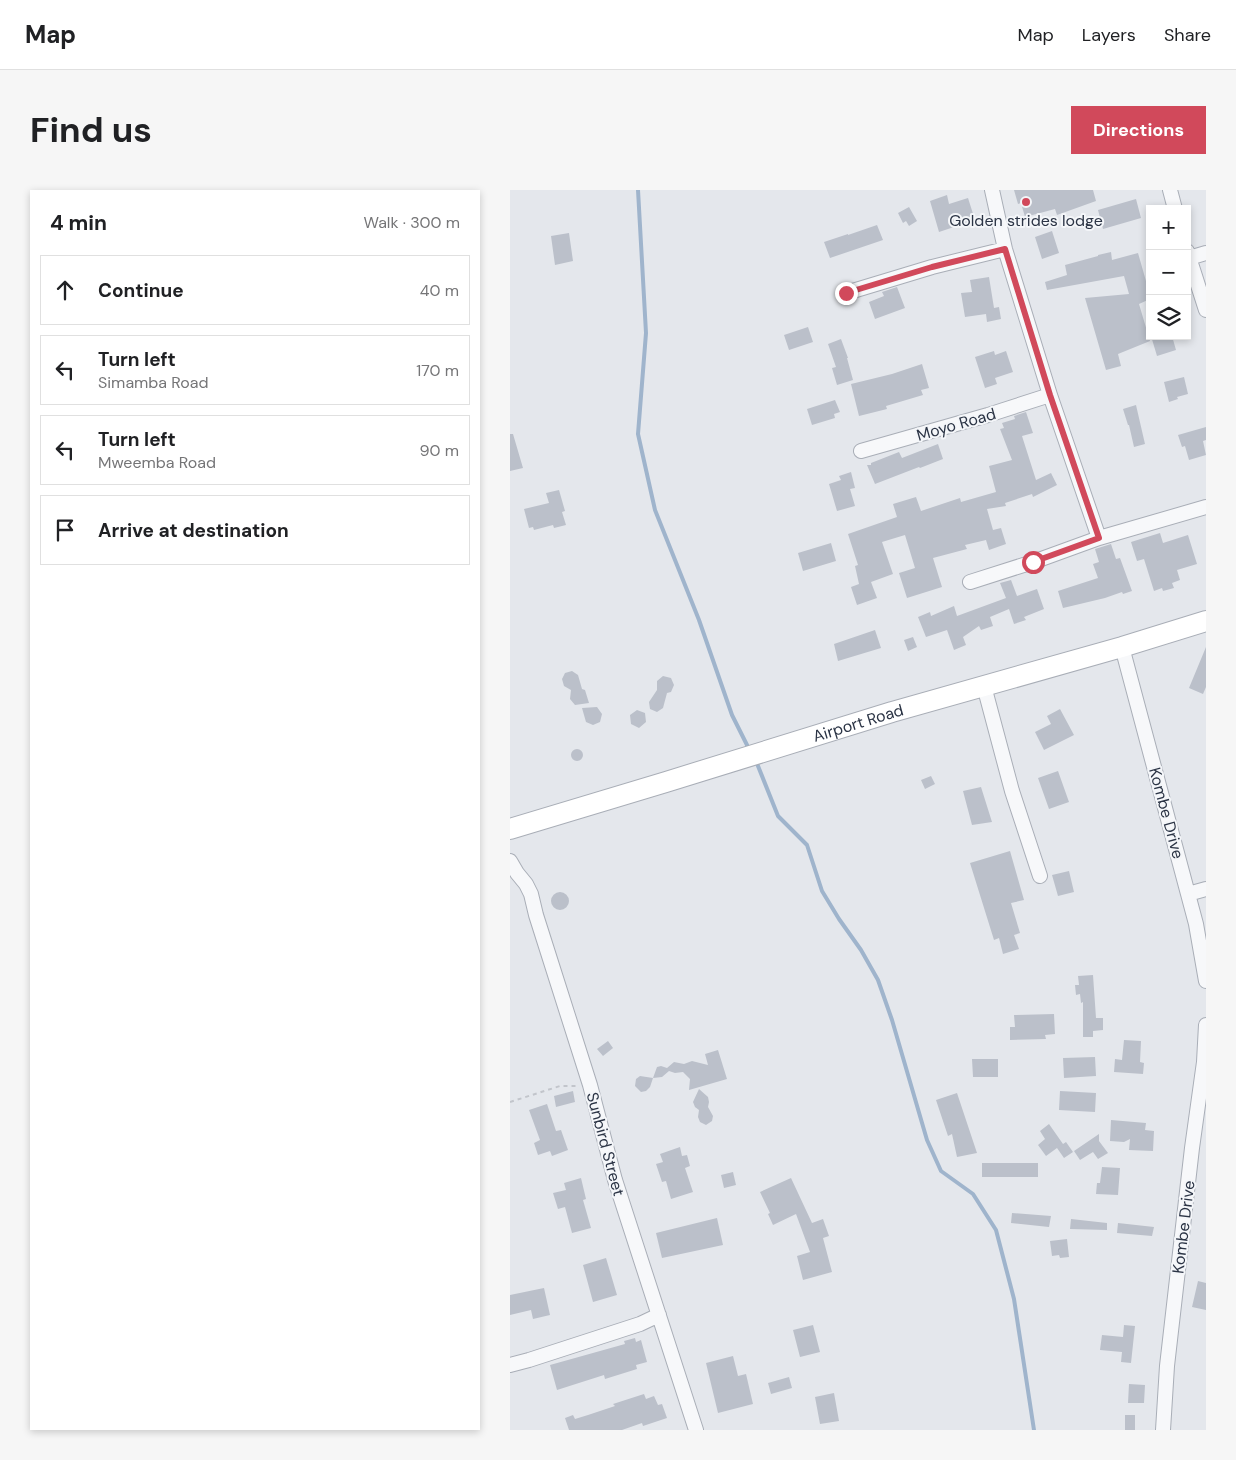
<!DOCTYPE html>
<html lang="en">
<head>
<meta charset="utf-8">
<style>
	body { margin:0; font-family:"DM Sans",sans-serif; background:#f6f6f6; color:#202124 }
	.controls { position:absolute; right:15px; top:15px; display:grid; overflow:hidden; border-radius:0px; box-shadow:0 2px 8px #0003 }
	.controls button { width:45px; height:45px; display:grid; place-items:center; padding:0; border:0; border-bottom:1px solid #e0e0e0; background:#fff; color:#202124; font:25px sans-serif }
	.stop { position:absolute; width:15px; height:15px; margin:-11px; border:4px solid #d1495b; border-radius:50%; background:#fff }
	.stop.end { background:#d1495b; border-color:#fff; box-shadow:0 1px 5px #0008 }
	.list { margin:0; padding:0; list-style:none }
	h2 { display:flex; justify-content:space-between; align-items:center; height:65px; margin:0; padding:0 20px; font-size:21px }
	h2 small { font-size:16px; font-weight:400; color:#757577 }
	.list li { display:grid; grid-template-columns:32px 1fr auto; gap:15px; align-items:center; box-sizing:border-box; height:70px; margin:0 10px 10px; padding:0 10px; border:1px solid #e0e0e0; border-radius:0px }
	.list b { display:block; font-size:19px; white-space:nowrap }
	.list p { margin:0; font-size:16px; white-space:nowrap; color:#757577 }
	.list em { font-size:16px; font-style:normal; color:#757577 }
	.icon { flex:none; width:28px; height:28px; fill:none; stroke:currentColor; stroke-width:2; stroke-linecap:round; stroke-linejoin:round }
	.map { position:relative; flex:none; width:696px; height:1240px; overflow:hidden; border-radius:0px }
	header { display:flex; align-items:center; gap:30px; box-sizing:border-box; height:70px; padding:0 25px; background:#fff; border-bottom:1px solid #e0e0e0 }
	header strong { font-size:24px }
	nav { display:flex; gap:28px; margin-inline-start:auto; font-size:18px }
	.intro { display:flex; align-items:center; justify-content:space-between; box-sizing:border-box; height:120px; padding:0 30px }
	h1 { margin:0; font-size:35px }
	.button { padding:12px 22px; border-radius:0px; background:#d1495b; color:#fff; font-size:18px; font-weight:700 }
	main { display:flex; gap:30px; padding:0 30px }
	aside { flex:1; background:#fff; border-radius:0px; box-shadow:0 2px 8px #0003 }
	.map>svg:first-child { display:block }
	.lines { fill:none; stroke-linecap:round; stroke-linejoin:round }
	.stream { stroke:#9fb4cc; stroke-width:4 }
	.building { fill:#bbc0ca }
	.street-casing { stroke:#a9aeb7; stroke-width:16 }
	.secondary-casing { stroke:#a9aeb7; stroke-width:22 }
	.path { stroke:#c2c5cb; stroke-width:2; stroke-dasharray:4 4; stroke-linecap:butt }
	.street { stroke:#f7f8fa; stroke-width:14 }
	.secondary { stroke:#fff; stroke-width:20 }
	.route { stroke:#d1495b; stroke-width:6 }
	.poi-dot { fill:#d1495b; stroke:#f4f6f9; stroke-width:2 }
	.labels { text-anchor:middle; stroke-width:4; stroke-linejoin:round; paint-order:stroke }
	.poi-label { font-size:16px; fill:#2b3445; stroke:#f4f6f9 }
	.street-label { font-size:16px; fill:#2b3445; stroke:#f4f6f9 }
</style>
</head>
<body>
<header>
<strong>Map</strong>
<nav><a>Map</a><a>Layers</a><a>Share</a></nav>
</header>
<div class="intro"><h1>Find us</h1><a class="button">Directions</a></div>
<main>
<aside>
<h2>4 min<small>Walk · 300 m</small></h2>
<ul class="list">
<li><svg class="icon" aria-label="ahead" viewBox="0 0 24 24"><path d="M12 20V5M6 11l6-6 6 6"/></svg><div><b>Continue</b></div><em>40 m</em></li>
<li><svg class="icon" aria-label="left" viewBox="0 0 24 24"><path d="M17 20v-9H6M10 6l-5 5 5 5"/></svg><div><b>Turn left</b><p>Simamba Road</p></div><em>170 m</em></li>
<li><svg class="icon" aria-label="left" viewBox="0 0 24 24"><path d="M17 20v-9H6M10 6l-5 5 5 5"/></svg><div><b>Turn left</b><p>Mweemba Road</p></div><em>90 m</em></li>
<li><svg class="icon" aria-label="arrive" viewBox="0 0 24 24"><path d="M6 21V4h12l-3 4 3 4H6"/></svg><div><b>Arrive at destination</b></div></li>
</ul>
</aside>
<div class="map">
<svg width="696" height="1240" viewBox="0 0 696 1240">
	<rect width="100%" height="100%" fill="#e4e7ec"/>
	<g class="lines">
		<path class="stream" d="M 128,0 L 136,143 L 128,244 L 145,320 L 189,430 L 222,525 L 237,555
			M 246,571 L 268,626 L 297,655 L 312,701 L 329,729 L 351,760 L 368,790 L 382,830 L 417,950 L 431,981 L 463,1004 L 486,1040 L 504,1109 L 524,1240"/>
	</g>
	<path class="building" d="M 504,0 L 583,0 L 586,11 L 547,25 L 545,19 L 515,27 L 511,13 L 508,14 Z
		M 437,5 L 439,14 L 458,8 L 465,30 L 429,42 L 420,11 Z
		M 626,9 L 631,28 L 593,39 L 588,20 Z
		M 399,17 L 407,31 L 399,36 L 396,31 L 393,33 L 388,23 Z
		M 367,35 L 373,50 L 320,68 L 314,52 L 338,44 L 338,45 Z
		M 542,41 L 549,63 L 532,69 L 525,47 Z
		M 59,43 L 63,71 L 45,75 L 41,46 Z
		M 601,62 L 602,70 L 628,63 L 640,105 L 640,109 L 629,114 L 640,151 L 608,164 L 611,176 L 596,180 L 575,108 L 619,104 L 614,86 L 537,100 L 535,92 L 557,85 L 555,75 L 588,66 L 588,65 Z
		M 479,87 L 484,118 L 489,117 L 491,129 L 477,132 L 476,124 L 455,127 L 451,103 L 462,102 L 460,90 Z
		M 387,97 L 395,118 L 365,129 L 359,112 L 374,106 L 372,102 Z
		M 298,137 L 303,152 L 279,160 L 274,145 Z
		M 641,146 L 662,146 L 666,160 L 647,166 Z
		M 331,149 L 338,168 L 337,168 L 343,190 L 327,195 L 322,178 L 326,177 L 318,154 Z
		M 484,161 L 485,165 L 496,161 L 503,182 L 485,188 L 487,194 L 475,198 L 465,167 Z
		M 412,174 L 419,198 L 411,200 L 413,205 L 376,216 L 377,219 L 349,226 L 341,194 L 382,184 Z
		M 674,187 L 678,204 L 667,207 L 668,209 L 659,212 L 654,192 Z
		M 325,210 L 330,222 L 324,224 L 325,228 L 302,235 L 297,219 Z
		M 626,215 L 635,254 L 624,257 L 619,235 L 618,235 L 613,219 Z
		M 516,222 L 523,243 L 512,246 L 526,290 L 541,283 L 547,295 L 523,307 L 522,304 L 495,313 L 496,316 L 477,319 L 483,340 L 491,338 L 496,354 L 479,360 L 476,350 L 455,355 L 457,359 L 423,368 L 432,397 L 397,408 L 389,383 L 405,378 L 395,345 L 372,352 L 383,384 L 361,392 L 367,408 L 347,415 L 341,397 L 349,394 L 345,376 L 348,375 L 338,344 L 387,327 L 383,314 L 406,307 L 411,321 L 450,308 L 451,312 L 486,302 L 479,276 L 502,270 L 490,239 L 494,238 L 492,233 L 505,229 L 504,226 Z
		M 696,237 L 696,250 L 693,251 L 696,265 L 679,270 L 675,256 L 672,257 L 668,245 Z
		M 0,244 L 3,244 L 13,278 L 0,281 Z
		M 428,254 L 433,269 L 410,278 L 409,277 L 365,294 L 357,275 L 361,275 L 361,273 L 389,262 L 392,268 Z
		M 341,282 L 345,298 L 340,299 L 345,316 L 327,321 L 319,294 L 331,290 L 329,286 Z
		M 49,300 L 55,321 L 52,322 L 56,335 L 44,338 L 43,335 L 24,340 L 23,337 L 19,338 L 14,319 L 39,313 L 36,303 Z
		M 650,343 L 653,353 L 678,345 L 687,374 L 667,380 L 670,390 L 662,393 L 664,398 L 653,401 L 652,398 L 644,401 L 634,369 L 627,371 L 621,352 Z
		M 321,353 L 326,371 L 293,381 L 288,363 Z
		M 601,354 L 606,369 L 610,368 L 622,401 L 613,404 L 612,402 L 595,408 L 553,418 L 548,401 L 588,388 L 583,374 L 589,372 L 585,359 Z
		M 501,390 L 507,406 L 527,399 L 534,419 L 514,427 L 516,430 L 504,434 L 499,419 L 480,427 L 483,436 L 471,440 L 469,436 L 453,447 L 456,455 L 444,460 L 437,440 L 416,447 L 408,427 L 420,422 L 421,426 L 444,416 L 447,426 L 496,408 L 490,393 Z
		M 365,440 L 371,458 L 328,471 L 324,454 Z
		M 403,447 L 407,457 L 398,461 L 394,450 Z
		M 696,457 L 696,497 L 693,504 L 679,498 Z
		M 62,481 L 68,485 L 72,499 L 75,500 L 79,513 L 65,515 L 60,509 L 61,500 L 54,496 L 52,489 L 55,483 Z
		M 153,486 L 161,488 L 164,495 L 161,502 L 157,503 L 153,518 L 147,522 L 140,519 L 139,512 L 147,500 L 147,491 Z
		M 87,517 L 92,524 L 90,532 L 83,535 L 76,532 L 72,518 Z
		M 550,519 L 564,545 L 534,560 L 525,542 L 541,534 L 537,526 Z
		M 127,520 L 135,523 L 136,532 L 129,538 L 121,534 L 120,525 Z
		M61 565a6 6 0 1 1 12 0a6 6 0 1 1-12 0Z
		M 548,581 L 559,612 L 539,619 L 528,588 Z
		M 421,586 L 425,594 L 415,599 L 411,590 Z
		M 471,597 L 482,632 L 462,635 L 453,601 Z
		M 500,661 L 514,710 L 501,713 L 510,743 L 504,745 L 509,759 L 493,764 L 489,748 L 484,750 L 460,673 Z
		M 559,681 L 564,702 L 548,706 L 542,685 Z
		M41 711a9 9 0 1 1 18 0a9 9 0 1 1-18 0Z
		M 583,785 L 586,828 L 593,828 L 593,840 L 583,841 L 583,847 L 573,847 L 573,812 L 571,813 L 570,804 L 566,805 L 565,795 L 569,795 L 568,786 Z
		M 544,824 L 545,844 L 535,845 L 536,849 L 500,850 L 500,837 L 505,837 L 504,825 Z
		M 614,850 L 631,851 L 630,872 L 634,873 L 633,884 L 604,882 L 605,869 L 612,870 Z
		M 98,851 L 103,858 L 93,866 L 87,859 Z
		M 208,860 L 217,889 L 179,900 L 180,889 L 173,882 L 165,883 L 159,881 L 152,887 L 143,888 L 147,877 L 151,876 L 157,878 L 164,872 L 174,874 L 182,871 L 198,875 L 195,864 Z
		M 585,867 L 586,886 L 554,888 L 553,868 Z
		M 462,869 L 488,869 L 488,887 L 463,887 Z
		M 130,886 L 143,888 L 140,897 L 136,901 L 131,902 L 125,896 L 126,889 Z
		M 189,899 L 198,907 L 199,912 L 198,917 L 203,926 L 202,931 L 196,935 L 190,932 L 188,927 L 189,920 L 185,917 L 183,912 Z
		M 63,901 L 65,912 L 46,917 L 44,906 Z
		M 550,901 L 586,903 L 585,922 L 549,920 Z
		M 447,903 L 467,963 L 447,967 L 442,944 L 438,946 L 426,910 Z
		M 37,914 L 46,941 L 51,940 L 58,960 L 42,966 L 40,961 L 28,965 L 24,953 L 30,950 L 19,920 Z
		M 601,930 L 636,933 L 635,940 L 644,941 L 643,961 L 619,960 L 620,949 L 614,952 L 600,951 Z
		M 539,934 L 553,954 L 556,952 L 563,962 L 554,968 L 547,958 L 536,966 L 528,955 L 535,949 L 530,941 Z
		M 589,944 L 589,951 L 598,963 L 588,969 L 583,962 L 570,970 L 564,961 Z
		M 170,957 L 172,966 L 177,965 L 180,976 L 175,978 L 183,1002 L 161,1009 L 156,991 L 152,992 L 146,974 L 153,972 L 150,964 Z
		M 472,973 L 528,973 L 528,987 L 472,987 Z
		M 592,977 L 610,978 L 608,1005 L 586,1004 L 587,993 L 590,993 Z
		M 223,982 L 226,995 L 214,998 L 211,985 Z
		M 71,988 L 76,1009 L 73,1010 L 81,1038 L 62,1043 L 55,1017 L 48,1019 L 43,1003 L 56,1000 L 54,993 Z
		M 281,988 L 302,1033 L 313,1029 L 319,1046 L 313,1048 L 322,1082 L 293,1090 L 287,1066 L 300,1062 L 286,1024 L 263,1035 L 258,1024 L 260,1023 L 250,1002 Z
		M 502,1023 L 541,1026 L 539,1037 L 501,1033 Z
		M 207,1028 L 213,1055 L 152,1068 L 146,1043 Z
		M 561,1029 L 597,1033 L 597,1040 L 560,1039 Z
		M 608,1033 L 644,1037 L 642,1046 L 607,1043 Z
		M 557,1049 L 559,1067 L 550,1068 L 549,1065 L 542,1066 L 540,1051 Z
		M 96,1068 L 107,1105 L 83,1112 L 73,1075 Z
		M 688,1091 L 696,1093 L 696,1120 L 682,1117 Z
		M 34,1098 L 40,1125 L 23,1129 L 21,1120 L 0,1125 L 0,1105 Z
		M 303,1135 L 310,1162 L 290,1167 L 283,1140 Z
		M 614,1135 L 625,1136 L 621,1173 L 611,1172 L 612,1162 L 590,1160 L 592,1145 L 613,1147 Z
		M 125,1148 L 126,1152 L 131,1150 L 137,1172 L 126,1175 L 127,1179 L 95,1189 L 94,1185 L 47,1200 L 40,1175 L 115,1154 L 114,1151 Z
		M 223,1166 L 228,1186 L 236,1184 L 243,1214 L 208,1223 L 196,1173 Z
		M 279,1187 L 282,1198 L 261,1204 L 258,1193 Z
		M 619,1194 L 635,1195 L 634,1213 L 618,1213 Z
		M 324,1203 L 329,1231 L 310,1234 L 305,1207 Z
		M 134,1204 L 136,1209 L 144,1206 L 148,1215 L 152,1214 L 157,1228 L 133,1236 L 132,1233 L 112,1240 L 59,1240 L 55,1228 L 63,1225 L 65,1229 L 78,1225 L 105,1216 L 103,1214 Z
		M 615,1225 L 625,1225 L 625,1240 L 615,1240 Z"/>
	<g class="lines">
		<g class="street-casing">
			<path id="street" d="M 482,0 L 495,59 L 540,205 L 589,348
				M 660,0 L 665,19
				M 677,61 L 696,120
				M 679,68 L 696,63
				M 336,103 L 422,77 L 495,59
				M 351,261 L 478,225 L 540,205
				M 460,392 L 523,372 L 589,348 L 696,317
				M 612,457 L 678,704 L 686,734 L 696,791
				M 474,496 L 502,601 L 530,686
				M 0,671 L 7,683 L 16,694 L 21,704 L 26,725 L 80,895 L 105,990 L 186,1240
				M 678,704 L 696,699
				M 0,1175 L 19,1170 L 130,1134 L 149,1125
				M 653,1240 L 657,1176 L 682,958 L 694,872 L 696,835"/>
		</g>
		<g class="secondary-casing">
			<g id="secondary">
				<path id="s1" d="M 0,639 L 156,592 L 382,522 L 612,457 L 696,431"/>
			</g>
		</g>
		<path class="path" d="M 0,912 L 50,896 L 68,896"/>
		<use href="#street" class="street"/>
		<use href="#secondary" class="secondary"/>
	</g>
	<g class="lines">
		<path class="route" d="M 336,103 L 422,77 L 495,59 L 540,205 L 589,348 L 523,372"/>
	</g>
	<circle class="poi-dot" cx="516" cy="12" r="5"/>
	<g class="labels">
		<g class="poi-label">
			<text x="516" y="36">Golden strides lodge</text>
		</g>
		<g class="street-label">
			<text transform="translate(446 234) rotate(-16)" y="6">Moyo Road</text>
			<text dy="6" stroke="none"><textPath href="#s1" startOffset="364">Airport Road</textPath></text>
			<text transform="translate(657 623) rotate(75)" y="6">Kombe Drive</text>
			<text transform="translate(96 954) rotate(75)" y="6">Sunbird Street</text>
			<text transform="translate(673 1037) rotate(-83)" y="6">Kombe Drive</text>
		</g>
	</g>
</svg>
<div class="controls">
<button>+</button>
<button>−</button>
<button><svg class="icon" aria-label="layers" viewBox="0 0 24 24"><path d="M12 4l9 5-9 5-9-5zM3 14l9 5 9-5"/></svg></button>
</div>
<div class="stop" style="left:523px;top:372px"></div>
<div class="stop end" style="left:336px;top:103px"></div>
</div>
</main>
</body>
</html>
